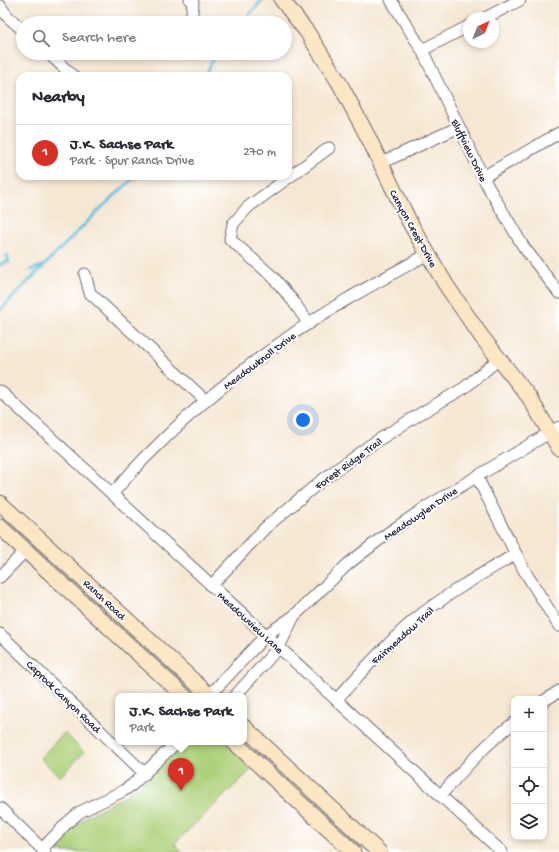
<!DOCTYPE html>
<html lang="en">
<head>
<meta charset="utf-8">
<style>
	body { margin:0; font-family:"Gochi Hand",sans-serif; background:#f2f2f3; color:#2b2b33 }
	.controls { position:absolute; right:12px; bottom:12px; display:grid; overflow:hidden; border-radius:8px; box-shadow:0 2px 6px #0003 }
	.controls button { width:36px; height:36px; display:grid; place-items:center; padding:0; border:0; border-bottom:1px solid #e1e1e2; background:#fff; color:#2b2b33; font:20px sans-serif }
	.compass { position:absolute; left:463px; top:12px; width:36px; height:36px; border-radius:50%; background:#fff; box-shadow:0 2px 6px #0003; rotate:43deg }
	.you { position:absolute; left:303px; top:420px; width:14px; height:14px; margin:-10px; border:3px solid #fff; border-radius:50%; background:#1a73e8; box-shadow:0 0 0 6px #1a73e833 }
	.badge { display:grid; place-items:center; width:26px; height:26px; border-radius:50%; background:#d93025; color:#fff; font-size:13px; font-weight:700 }
	.pin { position:absolute; translate:-50% -33px; filter:drop-shadow(0 1px 2px #0008) }
	.pin::after { content:''; position:absolute; top:21px; width:14px; height:12px; background:inherit; clip-path:polygon(0 0,100% 0,50% 100%) }
	.popup { position:absolute; left:115px; top:693px; width:132px; height:52px; box-sizing:border-box; display:grid; place-content:center; border-radius:8px; background:#fff; filter:drop-shadow(0 1px 3px #0005); font-size:13px; white-space:nowrap; color:#7c7c81 }
	.popup b { font-size:15px; color:#2b2b33 }
	.popup::after { content:''; position:absolute; left:50%; top:100%; margin-left:-8px; border:8px solid transparent; border-top-color:#fff }
	.list { margin:0; padding:0; list-style:none }
	h2 { display:flex; justify-content:space-between; align-items:center; height:52px; margin:0; padding:0 16px; font-size:17px }
	h2 small { font-size:13px; font-weight:400; color:#7c7c81 }
	.list li { display:grid; grid-template-columns:26px 1fr auto; gap:12px; align-items:center; box-sizing:border-box; height:56px; padding:0 16px; border-top:1px solid #e1e1e2 }
	.list b { display:block; font-size:15px; white-space:nowrap }
	.list p { margin:0; font-size:13px; white-space:nowrap; color:#7c7c81 }
	.list em { font-size:13px; font-style:normal; color:#7c7c81 }
	.icon { flex:none; width:22px; height:22px; fill:none; stroke:currentColor; stroke-width:2; stroke-linecap:round; stroke-linejoin:round }
	.map { position:relative; flex:none; width:559px; height:852px; overflow:hidden }
	.search { position:absolute; background:#fff; box-shadow:0 2px 6px #0003; left:16px; top:16px; width:276px; height:44px; display:flex; align-items:center; gap:10px; box-sizing:border-box; padding:0 14px; border-radius:22px; color:#7c7c81; font-size:15px }
	.panel { position:absolute; background:#fff; box-shadow:0 2px 6px #0003; left:16px; top:72px; width:276px; height:108px; border-radius:12px }
	.map>svg:first-child { display:block }
	.green { fill:#add17a; stroke:#687a5a }
	.lines { fill:none; stroke-linecap:round; stroke-linejoin:round }
	.stream { stroke:#61c0e0; stroke-width:3 }
	.street-casing { stroke:#6c6770; stroke-width:13 }
	.secondary-casing { stroke:#6c6770; stroke-width:17 }
	.street { stroke:#fff; stroke-width:11 }
	.secondary { stroke:#fce6c4; stroke-width:15 }
	.labels { text-anchor:middle; stroke-width:4; stroke-linejoin:round; paint-order:stroke }
	.street-label { font-size:11px; fill:#22223b; stroke:#fff }
</style>
</head>
<body>
<div class="map">
<svg width="559" height="852" viewBox="0 0 559 852">
	<rect width="100%" height="100%" fill="#fff"/>
	<filter id="ink" filterUnits="userSpaceOnUse"><feTurbulence type="fractalNoise" baseFrequency=".025" numOctaves="2"/><feDisplacementMap in="SourceGraphic" scale="8" xChannelSelector="R" yChannelSelector="G"/><feConvolveMatrix kernelMatrix="1 2 1 2 8 2 1 2 1" color-interpolation-filters="sRGB"/></filter>
	<filter id="wash" filterUnits="userSpaceOnUse"><feTurbulence type="fractalNoise" baseFrequency=".012" numOctaves="4" result="noise"/><feDisplacementMap in="SourceGraphic" scale="16" xChannelSelector="R" yChannelSelector="G"/><feGaussianBlur stdDeviation="0.9" result="paint"/><feColorMatrix in="noise" values="0 0 0 0 0 0 0 0 0 0 0 0 0 0 0 0 0 1.4 0 .05"/><feComposite in="paint" operator="in"/></filter>
	<g filter="url(#wash)">
		<rect width="100%" height="100%" fill="#f6e7d3"/>
		<path class="green" d="M 64,733 L 84,752 L 60,777 L 40,758 Z
			M 183,742 L 225,742 L 253,768 L 174,844 L 182,852 L 57,852 L 58,845 L 68,833 L 86,817 L 123,797 L 141,784 Z"/>
		<g class="lines">
			<path class="stream" d="M 242,23 L 262,0
				M 205,76 L 216,53
				M 0,265 L 4,262 L 9,262 L 7,255
				M 31,270 L 45,265
				M 0,310 L 98,211 L 136,176"/>
		</g>
	</g>
	<g filter="url(#ink)">
		<g class="lines">
			<g class="street-casing">
				<path id="street" d="M 190,0 L 193,2 L 192,13
					M 391,0 L 422,50 L 487,185 L 523,246 L 559,293
					M 0,6 L 8,17 L 23,30
					M 485,18 L 520,0
					M 422,50 L 469,26
					M 48,53 L 73,76
					M 381,163 L 459,127
					M 483,177 L 559,133
					M 85,274 L 90,293 L 206,401
					M 309,324 L 293,301 L 273,277 L 230,239 L 233,224 L 248,207 L 329,148
					M 0,391 L 502,852
					M 477,477 L 524,570 L 559,626
					M 112,494 C 125,480 137,465 151,452 C 191,411 236,374 283,341 C 328,308 379,281 428,254
					M 0,577 L 26,550
					M 211,586 L 265,528 L 321,481 L 369,446 L 418,415 L 464,388 L 499,359
					M 294,616 L 348,564 L 388,533 L 428,506 L 559,427
					M 0,634 L 145,774
					M 209,696 L 266,635 L 294,616 L 279,647 L 235,696
					M 336,700 C 361,673 385,645 413,621 C 445,595 481,574 516,554
					M 544,701 L 559,691
					M 440,796 C 463,770 486,743 514,723
					M 0,808 L 45,852
					M 42,849 L 68,822 L 80,812 L 123,791 L 132,785 L 177,742"/>
			</g>
			<g class="secondary-casing">
				<path id="secondary" d="M 282,0 L 307,32 L 340,84 L 369,139 L 410,223 L 446,285 L 481,336 L 529,397 L 559,448
					M 0,503 L 210,696
					M 0,527 L 184,696
					M 244,727 L 379,852
					M 234,742 L 353,852"/>
			</g>
			<use href="#street" class="street"/>
			<use href="#secondary" class="secondary"/>
		</g>
	</g>
	<g class="labels">
		<g class="street-label">
			<text transform="translate(470 150) rotate(64)" y="4">Bluffview Drive</text>
			<text transform="translate(414 228) rotate(61)" y="4">Canyon Crest Drive</text>
			<text transform="translate(259 360) rotate(-37)" y="4">Meadowknoll Drive</text>
			<text transform="translate(348 463) rotate(-36)" y="4">Forest Ridge Trail</text>
			<text transform="translate(420 513) rotate(-34)" y="4">Meadowglen Drive</text>
			<text transform="translate(105 599) rotate(43)" y="4">Ranch Road</text>
			<text transform="translate(251 622) rotate(43)" y="4">Meadowview Lane</text>
			<text transform="translate(402 635) rotate(-42)" y="4">Fairmeadow Trail</text>
			<text transform="translate(64 696) rotate(44)" y="4">Caprock Canyon Road</text>
		</g>
	</g>
</svg>
<div class="controls">
<button>+</button>
<button>−</button>
<button><svg class="icon" aria-label="locate" viewBox="0 0 24 24"><circle cx="12" cy="12" r="6"/><path d="M12 2v4M12 18v4M2 12h4M18 12h4"/></svg></button>
<button><svg class="icon" aria-label="layers" viewBox="0 0 24 24"><path d="M12 4l9 5-9 5-9-5zM3 14l9 5 9-5"/></svg></button>
</div>
<svg class="compass" viewBox="-18 -18 36 36"><path d="M0-13l5 13h-10z" fill="#e53935"/><path d="M0 13l5-13h-10z" fill="#7c7c81"/></svg>
<div class="you"></div>
<div class="pin badge" style="left:181px;top:791px">1</div>
<div class="popup"><b>J.K. Sachse Park</b>Park</div>
<div class="search"><svg class="icon" aria-label="search" viewBox="0 0 24 24"><circle cx="10" cy="10" r="6"/><path d="M15 15l6 6"/></svg>Search here</div>
<section class="panel">
<h2>Nearby<small></small></h2>
<ul class="list">
<li><span class="badge">1</span><div><b>J.K. Sachse Park</b><p>Park · Spur Ranch Drive</p></div><em>270 m</em></li>
</ul>
</section>
</div>
</body>
</html>
